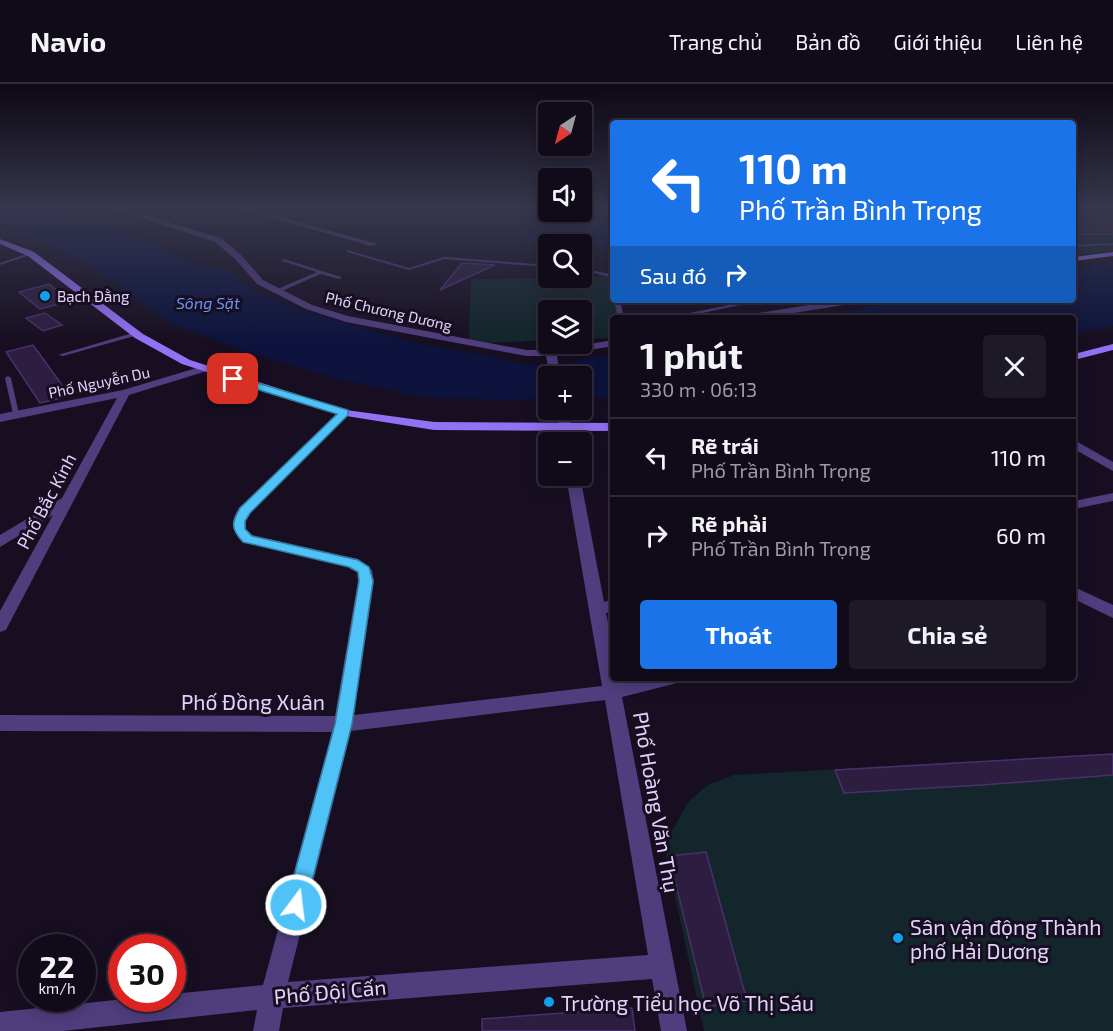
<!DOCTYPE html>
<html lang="vi">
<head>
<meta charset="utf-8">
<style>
	:root { --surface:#110b19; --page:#1e1926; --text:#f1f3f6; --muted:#9c9ba2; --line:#302b38; --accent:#1a73e8 }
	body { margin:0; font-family:"Exo 2",sans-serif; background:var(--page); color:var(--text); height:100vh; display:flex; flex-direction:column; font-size:22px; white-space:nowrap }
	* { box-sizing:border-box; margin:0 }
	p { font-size:20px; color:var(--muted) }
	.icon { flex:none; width:33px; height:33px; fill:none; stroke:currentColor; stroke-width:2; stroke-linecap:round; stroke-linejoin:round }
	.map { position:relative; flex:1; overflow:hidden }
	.side { position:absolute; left:610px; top:231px; width:466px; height:366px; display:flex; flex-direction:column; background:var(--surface); border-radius:6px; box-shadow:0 3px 15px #0003,0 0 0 2px var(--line) }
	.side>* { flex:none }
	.hud { position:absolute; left:610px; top:36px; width:466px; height:183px; border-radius:6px; box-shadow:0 3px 15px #0003,0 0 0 2px var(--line); background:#1a73e8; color:#fff; overflow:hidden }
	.needle { width:39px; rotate:216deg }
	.tools { position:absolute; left:538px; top:18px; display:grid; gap:12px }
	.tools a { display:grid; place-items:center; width:54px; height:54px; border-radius:6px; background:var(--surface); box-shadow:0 3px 15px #0003,0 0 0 2px var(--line); font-size:30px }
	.speed { position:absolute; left:18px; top:850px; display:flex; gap:12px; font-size:30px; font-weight:700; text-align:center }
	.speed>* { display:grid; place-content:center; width:78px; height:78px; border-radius:50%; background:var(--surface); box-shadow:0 3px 15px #0003,0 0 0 2px var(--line); line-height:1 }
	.speed small { font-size:15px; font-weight:400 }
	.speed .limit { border:9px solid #d22; background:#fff; color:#111 }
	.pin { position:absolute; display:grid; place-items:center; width:51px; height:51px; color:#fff; margin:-26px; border-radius:12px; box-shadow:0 3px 9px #0006 }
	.me { position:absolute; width:66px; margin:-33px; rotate:15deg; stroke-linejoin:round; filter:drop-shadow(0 0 4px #0008) }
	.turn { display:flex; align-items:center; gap:21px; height:126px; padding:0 30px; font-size:27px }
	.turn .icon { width:78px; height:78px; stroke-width:2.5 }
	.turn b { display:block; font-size:42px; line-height:51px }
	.then { display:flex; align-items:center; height:57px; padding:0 30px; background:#0003; gap:12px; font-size:22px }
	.round { display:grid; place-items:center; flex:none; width:63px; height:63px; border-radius:6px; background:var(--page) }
	.head { display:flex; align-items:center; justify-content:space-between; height:102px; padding:0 30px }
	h1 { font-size:36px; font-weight:700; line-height:45px }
	.cta { display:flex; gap:12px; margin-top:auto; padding:12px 30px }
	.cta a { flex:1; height:69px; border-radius:6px; background:var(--accent); color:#fff; font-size:24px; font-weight:700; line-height:69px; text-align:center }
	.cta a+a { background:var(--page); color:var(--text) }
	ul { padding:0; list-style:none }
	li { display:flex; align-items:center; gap:18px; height:78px; padding:0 30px; border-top:2px solid var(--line) }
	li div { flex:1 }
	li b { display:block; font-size:22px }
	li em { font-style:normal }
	header { display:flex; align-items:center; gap:36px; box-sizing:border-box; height:84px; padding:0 30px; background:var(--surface); border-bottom:2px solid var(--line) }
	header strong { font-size:28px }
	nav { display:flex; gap:33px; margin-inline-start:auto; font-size:21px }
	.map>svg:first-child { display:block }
	.green { fill:#13262b }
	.water { fill:#0d133c }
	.building { fill:#2c1d41; stroke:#4a306b; stroke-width:1.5 }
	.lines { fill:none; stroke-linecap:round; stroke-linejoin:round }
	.lane { fill:#4f3d7d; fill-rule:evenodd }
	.street { fill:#4f3d7d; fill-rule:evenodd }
	.secondary { fill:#9371f5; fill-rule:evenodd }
	.route { fill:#4fc3f7; stroke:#337fa1; stroke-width:1.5 }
	.poi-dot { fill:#11a1ea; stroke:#170f21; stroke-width:2 }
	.labels { text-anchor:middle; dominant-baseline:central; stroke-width:6; stroke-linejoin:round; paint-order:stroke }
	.far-poi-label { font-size:15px; fill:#e1d3fc; stroke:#170f21; text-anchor:start }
	.far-street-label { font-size:15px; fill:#e1d3fc; stroke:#170f21 }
	.far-water-label { font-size:16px; font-style:italic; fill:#6893f4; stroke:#170f21 }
	.street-label { font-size:18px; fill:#e1d3fc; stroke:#170f21 }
	.near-street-label { font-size:21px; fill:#e1d3fc; stroke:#170f21 }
	.near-poi-label { font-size:21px; fill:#e1d3fc; stroke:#170f21; text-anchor:start }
</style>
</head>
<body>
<header>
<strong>Navio</strong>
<nav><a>Trang chủ</a><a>Bản đồ</a><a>Giới thiệu</a><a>Liên hệ</a></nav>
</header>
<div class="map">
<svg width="1113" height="947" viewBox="0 0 1113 947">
	<rect width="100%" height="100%" fill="#170f21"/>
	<g class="green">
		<polygon points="1074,124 1113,124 1113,167 1074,171"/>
		<polygon points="607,191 621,234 614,234 613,254 582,255 582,226 549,226 549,256 488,259 469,255 471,195 582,194"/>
		<polygon points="1113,670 1113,947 704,947 664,761 689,717 708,701 734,691"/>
	</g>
	<g class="water">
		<polygon points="0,124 51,124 148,157 192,179 236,189 236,195 264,211 306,228 424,261 490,272 521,280 559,283 584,275 613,270 613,314 582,313 582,292 549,292 549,314 506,316 420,313 334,294 241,266 171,240 116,199 50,161 0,143"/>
		<polygon points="596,126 613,126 613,163 526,158 525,153 548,137"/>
		<polygon points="1113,178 1113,242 1074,250 1074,234 807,234 905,216 1074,216 1074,185"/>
	</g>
	<g class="building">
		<polygon points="1074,126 1098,127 1097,130 1113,132 1113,150 1074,150"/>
		<polygon points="462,179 495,181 440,206"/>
		<polygon points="49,200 71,217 40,225 19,208"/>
		<polygon points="45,229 62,241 43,247 26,234"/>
		<polygon points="33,261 70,312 40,319 6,268"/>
		<polygon points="1113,670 1113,691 982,701 844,709 835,686"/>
		<polygon points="706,768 747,917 706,923 669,772"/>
		<polygon points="632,924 635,947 482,947 482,935"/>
	</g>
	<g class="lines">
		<g class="lane">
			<polygon points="1113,159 1113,161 1074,163 1074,161"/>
			<polygon points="347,166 409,184 444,173 549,181 549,183 444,175 409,186 347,168"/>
			<polygon points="29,169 33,170 0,181 0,179"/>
			<polygon points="284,175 341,193 341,194 339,195 321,190 277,209 273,209 273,207 317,188 282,177 282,176"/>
			<polygon points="582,184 614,191 614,194 582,186"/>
			<polygon points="614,216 620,216 624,234 618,234"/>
			<polygon points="753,216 764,216 688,232 685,230"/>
			<polygon points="136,248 138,249 138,251 63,272 58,271"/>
			<polygon points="8,292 11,294 19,330 16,332 13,330 5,294"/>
		</g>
		<g class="street">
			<polygon points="111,124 122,124 221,154 240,170 263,196 312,221 348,232 526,266 551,266 614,256 614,262 557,271 560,292 550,292 546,272 526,272 346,238 306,225 257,200 234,174 215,158"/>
			<polygon points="237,124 248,124 378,160 371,162"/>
			<polygon points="839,216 861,216 856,219 763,234 741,234 746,231"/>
			<polygon points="203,282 207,283 207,287 129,311 8,542 6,546 0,548 0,527 53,431 0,463 0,451 62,414 117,314 0,338 0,330 123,306"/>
			<path d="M344 325 350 329 250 429 246 437V445L252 451 358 475 372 486 374 497 354 631 602 602 566 392H580L604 518 614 515V527L606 529 614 567V594H619L620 599 642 594H680L677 599 622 613 687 947H661L652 895 283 924 279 947H253L257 926 63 947H0V928L125 915H172V910L263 901 332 648 0 647V631L335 632 358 497 357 488 348 483 242 458C231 445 230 439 239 424L340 327ZM605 616 648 871 288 898 351 647Z"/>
			<polygon points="557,326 568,326 573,358 561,358"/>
			<polygon points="1074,356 1113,378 1113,387 1074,365"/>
			<polygon points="1113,409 1113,417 1074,425 1074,417"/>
			<polygon points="1074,503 1113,521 1113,534 1074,515"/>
		</g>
		<g class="secondary">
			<polygon points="0,155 34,168 143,250 190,276 346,326 434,338 614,339 614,347 434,346 340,331 182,280 135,254 28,172 0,160"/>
			<polygon points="1113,168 1113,172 1074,177 1074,173"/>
			<polygon points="1113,260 1113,266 1074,276 1074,270"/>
		</g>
	</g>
	<linearGradient id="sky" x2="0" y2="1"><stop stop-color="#0d0812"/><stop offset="0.48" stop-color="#36374e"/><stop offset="1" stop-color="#36374e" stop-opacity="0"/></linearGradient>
	<rect width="1113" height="257" fill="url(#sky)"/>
	<path class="route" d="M230 293H237L348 326V331L250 429 245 437V445L252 452 358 476 369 483 373 497 352 640 306 821 303 829 296 832 289 829 286 821 335 640 359 497 358 488 349 483 243 458C231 445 231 439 240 424L337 330 230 297Z"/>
	<g class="poi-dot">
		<circle cx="45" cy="212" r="6"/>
		<circle cx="898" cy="854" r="6"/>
		<circle cx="549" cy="918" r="6"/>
	</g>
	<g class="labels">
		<g class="far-poi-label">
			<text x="57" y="212">Bạch Đằng</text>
		</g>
		<g class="far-street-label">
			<text transform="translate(389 227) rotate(13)">Phố Chương Dương</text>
			<text transform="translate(99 298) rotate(-12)">Phố Nguyễn Du</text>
		</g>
		<g class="far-water-label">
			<text x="208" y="218">Sông Sặt</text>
		</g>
		<g class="street-label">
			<text transform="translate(46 417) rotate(-62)">Phố Bắc Kinh</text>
		</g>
		<g class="near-street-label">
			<text x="253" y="617">Phố Đồng Xuân</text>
			<text transform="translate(657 718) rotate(80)">Phố Hoàng Văn Thụ</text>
			<text transform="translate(330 907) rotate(-5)">Phố Đội Cấn</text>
		</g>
		<g class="near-poi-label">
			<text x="910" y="842">Sân vận động Thành<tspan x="910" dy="24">phố Hải Dương</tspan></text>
			<text x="561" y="918">Trường Tiểu học Võ Thị Sáu</text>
		</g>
	</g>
</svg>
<div class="tools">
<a><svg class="needle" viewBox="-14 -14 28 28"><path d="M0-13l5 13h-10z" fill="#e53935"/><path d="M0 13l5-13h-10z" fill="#9c9ba2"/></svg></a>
<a><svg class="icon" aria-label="sound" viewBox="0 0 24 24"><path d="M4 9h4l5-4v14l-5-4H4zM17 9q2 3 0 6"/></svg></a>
<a><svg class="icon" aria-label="search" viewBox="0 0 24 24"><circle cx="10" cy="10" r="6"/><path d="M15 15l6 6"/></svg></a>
<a><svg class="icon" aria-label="layers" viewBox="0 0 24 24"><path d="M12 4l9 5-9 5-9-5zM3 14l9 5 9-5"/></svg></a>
<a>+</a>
<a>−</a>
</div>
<div class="speed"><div>22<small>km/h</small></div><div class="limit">30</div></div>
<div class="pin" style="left:233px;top:295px;background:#d93025"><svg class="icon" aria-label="arrive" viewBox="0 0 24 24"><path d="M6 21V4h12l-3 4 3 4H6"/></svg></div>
<svg class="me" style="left:296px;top:821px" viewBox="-20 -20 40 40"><circle r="17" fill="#4fc3f7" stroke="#fff" stroke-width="3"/><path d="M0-11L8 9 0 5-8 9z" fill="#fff"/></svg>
<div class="hud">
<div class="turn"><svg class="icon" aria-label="left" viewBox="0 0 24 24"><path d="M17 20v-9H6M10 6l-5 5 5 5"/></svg><div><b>110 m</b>Phố Trần Bình Trọng</div></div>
<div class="then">Sau đó<svg class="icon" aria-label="right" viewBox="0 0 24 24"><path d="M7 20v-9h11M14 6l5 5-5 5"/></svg></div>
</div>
<section class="side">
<div class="head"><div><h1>1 phút</h1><p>330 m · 06:13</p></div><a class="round"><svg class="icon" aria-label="close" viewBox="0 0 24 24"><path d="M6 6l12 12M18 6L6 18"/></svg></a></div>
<ul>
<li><svg class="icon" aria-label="left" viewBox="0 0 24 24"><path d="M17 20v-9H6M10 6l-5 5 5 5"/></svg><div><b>Rẽ trái</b><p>Phố Trần Bình Trọng</p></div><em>110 m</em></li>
<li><svg class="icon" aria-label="right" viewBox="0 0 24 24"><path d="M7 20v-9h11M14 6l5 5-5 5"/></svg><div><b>Rẽ phải</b><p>Phố Trần Bình Trọng</p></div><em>60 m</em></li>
</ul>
<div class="cta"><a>Thoát</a><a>Chia sẻ</a></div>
</section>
</div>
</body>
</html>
